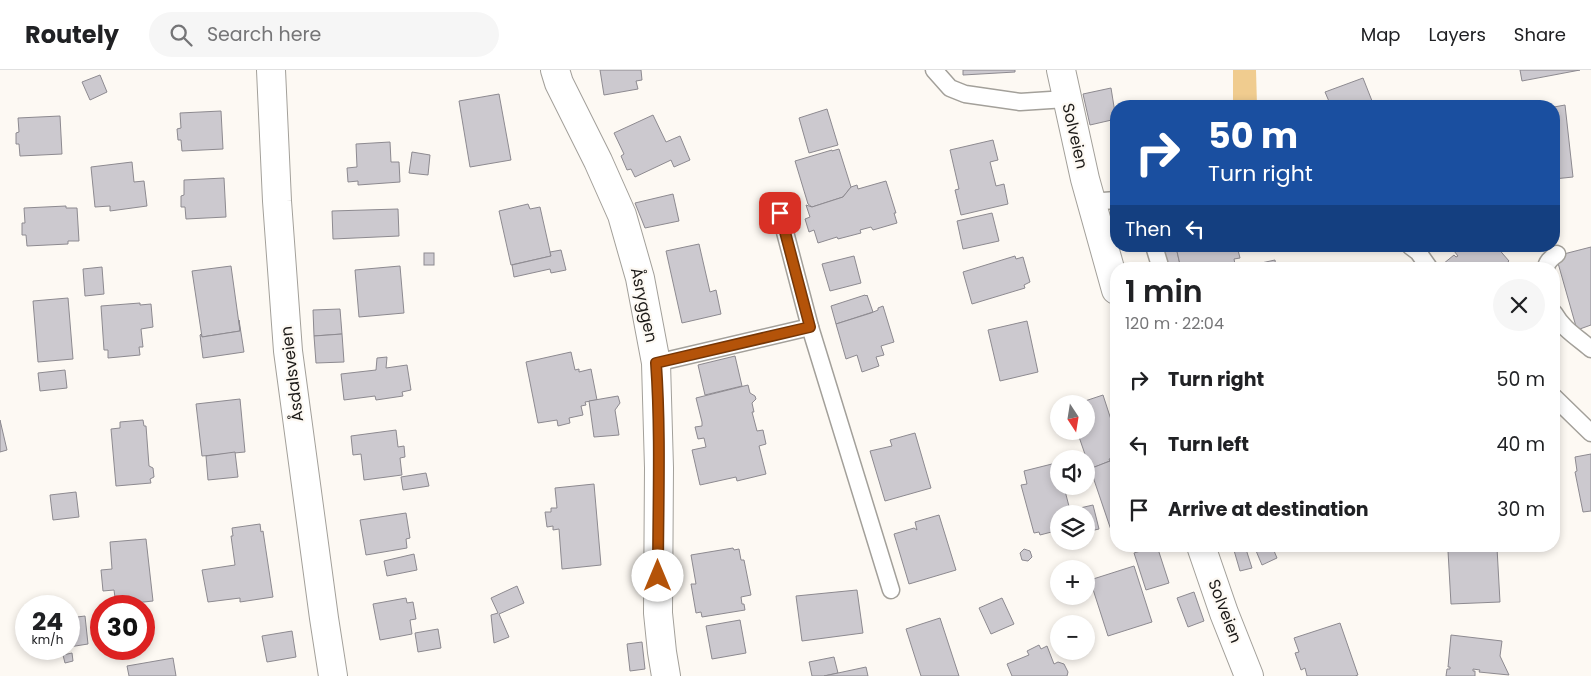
<!DOCTYPE html>
<html lang="en">
<head>
<meta charset="utf-8">
<style>
	:root { --surface:#fff; --page:#f6f6f6; --text:#202124; --muted:#757577; --line:#e0e0e0 }
	body { margin:0; font-family:Poppins,sans-serif; background:var(--page); color:var(--text); height:100vh; display:flex; flex-direction:column; font-size:19px; white-space:nowrap }
	* { box-sizing:border-box; margin:0 }
	p { font-size:16px; color:var(--muted) }
	.icon { flex:none; width:28px; height:28px; fill:none; stroke:currentColor; stroke-width:2; stroke-linecap:round; stroke-linejoin:round }
	.map { position:relative; flex:1; overflow:hidden }
	.side { position:absolute; left:1110px; top:192px; width:450px; height:290px; display:flex; flex-direction:column; background:var(--surface); border-radius:20px; box-shadow:0 2px 8px #0003 }
	.side>* { flex:none }
	.top-card { position:absolute; left:1110px; top:30px; width:450px; height:152px; border-radius:20px; box-shadow:0 2px 8px #0003; background:#1a4fa0; color:#fff; overflow:hidden }
	.needle { width:32px; rotate:168deg }
	.fabs { position:absolute; left:1050px; top:325px; display:grid; gap:10px }
	.fabs a { display:grid; place-items:center; width:45px; height:45px; border-radius:50%; background:var(--surface); box-shadow:0 2px 8px #0003; font-size:25px }
	.speed { position:absolute; left:15px; top:525px; display:flex; gap:10px; font-size:25px; font-weight:700; text-align:center }
	.speed>* { display:grid; place-content:center; width:65px; height:65px; border-radius:50%; background:var(--surface); box-shadow:0 2px 8px #0003; line-height:1 }
	.speed small { font-size:12px; font-weight:400 }
	.speed .limit { border:8px solid #d22; background:#fff; color:#111 }
	.pin { position:absolute; display:grid; place-items:center; width:42px; height:42px; color:#fff; margin:-21px; border-radius:10px; box-shadow:0 2px 8px #0006 }
	.me { position:absolute; width:55px; margin:-28px; rotate:0deg; stroke-linejoin:round; filter:drop-shadow(0 0 4px #0008) }
	.turn { display:flex; align-items:center; gap:18px; height:105px; padding:0 15px; font-size:22px }
	.turn .icon { width:65px; height:65px; stroke-width:2.5 }
	.turn b { display:block; font-size:35px; line-height:42px }
	.then { display:flex; align-items:center; height:48px; padding:0 15px; background:#0003; gap:10px; font-size:19px }
	.round { display:grid; place-items:center; flex:none; width:52px; height:52px; border-radius:26px; background:var(--page) }
	.headline { display:flex; align-items:center; justify-content:space-between; height:85px; padding:0 15px }
	h1 { font-size:30px; font-weight:600; line-height:38px }
	ul { padding:0; list-style:none }
	li { display:flex; align-items:center; gap:15px; height:65px; padding:0 15px }
	li div { flex:1 }
	li b { display:block; font-size:19px }
	li em { font-style:normal }
	header { display:flex; align-items:center; gap:30px; box-sizing:border-box; height:70px; padding:0 25px; background:var(--surface); border-bottom:1px solid var(--line) }
	header strong { font-size:24px }
	nav { display:flex; gap:28px; margin-inline-start:auto; font-size:18px }
	.search { width:350px; height:45px; background:var(--page); display:flex; align-items:center; gap:12px; box-sizing:border-box; padding:0 18px; border-radius:28px; color:var(--muted); font-size:19px }
	.map>svg:first-child { display:block }
	.garden { fill:#f0cc8f }
	.building { fill:#ccc9cf; stroke:#8d8a90 }
	.lines { fill:none; stroke-linecap:round; stroke-linejoin:round }
	.lane-casing { stroke:#a3a09a; stroke-width:19 }
	.street-casing { stroke:#a3a09a; stroke-width:30 }
	.lane { stroke:#fff; stroke-width:16 }
	.street { stroke:#fff; stroke-width:28 }
	.route-casing { stroke:#753606; stroke-width:12 }
	.route { stroke:#b45309; stroke-width:9 }
	.labels { text-anchor:middle; dominant-baseline:central; stroke-width:4.5; stroke-linejoin:round; paint-order:stroke }
	.street-label { font-size:16px; fill:#1c1a18; stroke:#fdf9f3 }
</style>
</head>
<body>
<header>
<strong>Routely</strong>
<div class="search"><svg class="icon" aria-label="search" viewBox="0 0 24 24"><circle cx="10" cy="10" r="6"/><path d="M15 15l6 6"/></svg>Search here</div>
<nav><a>Map</a><a>Layers</a><a>Share</a></nav>
</header>
<div class="map">
<svg width="1591" height="606" viewBox="0 0 1591 606">
	<rect width="100%" height="100%" fill="#fdf9f3"/>
	<polygon class="garden" points="1233,0 1256,0 1257,36 1233,36"/>
	<g class="building">
		<polygon points="600,0 641,0 642,10 636,11 638,19 604,25"/>
		<polygon points="963,0 1015,0 1015,2 963,5"/>
		<polygon points="1520,0 1580,0 1522,11"/>
		<polygon points="100,5 107,22 90,30 82,12"/>
		<polygon points="1363,8 1374,36 1331,36 1325,22"/>
		<polygon points="1111,18 1116,49 1090,55 1083,24"/>
		<polygon points="499,24 511,90 470,97 459,31"/>
		<polygon points="1565,35 1573,107 1554,109 1554,37"/>
		<polygon points="827,39 838,75 809,83 799,48"/>
		<polygon points="221,41 223,79 182,81 181,70 178,70 177,59 181,58 180,43"/>
		<polygon points="653,45 666,72 680,66 690,90 674,97 671,90 635,107 631,99 627,100 621,86 624,84 614,63"/>
		<polygon points="60,46 62,84 20,86 19,74 16,74 16,63 19,62 18,48"/>
		<polygon points="993,70 998,90 990,92 996,116 1004,114 1008,134 961,145 955,120 959,119 950,80"/>
		<polygon points="390,72 391,92 399,92 400,112 358,115 358,111 348,112 347,98 357,97 356,74"/>
		<polygon points="839,79 851,117 843,127 812,137 808,134 795,91 832,80 832,81"/>
		<polygon points="412,82 430,85 428,105 409,103"/>
		<polygon points="132,92 134,112 144,111 147,136 110,141 110,136 95,137 91,97"/>
		<polygon points="224,108 226,147 186,149 185,137 181,137 181,126 184,125 184,110"/>
		<polygon points="886,111 896,143 894,143 897,153 873,160 871,157 860,160 861,163 838,169 837,167 818,173 814,160 809,162 805,149 810,147 806,135 812,137 843,127 851,117 857,115 858,119"/>
		<polygon points="673,124 679,151 645,158 635,133"/>
		<polygon points="528,134 530,139 540,137 551,186 511,195 499,141"/>
		<polygon points="66,136 66,138 77,138 79,171 68,171 68,174 27,176 26,165 22,165 22,153 25,153 24,138"/>
		<polygon points="398,139 399,166 333,169 332,141"/>
		<polygon points="992,143 999,171 963,179 957,151"/>
		<polygon points="699,174 710,222 716,220 721,244 682,253 666,181"/>
		<polygon points="1161,176 1178,176 1176,177 1181,199 1168,199"/>
		<polygon points="1237,176 1240,188 1234,189 1236,199 1181,199 1176,177"/>
		<polygon points="1450,176 1486,176 1488,179 1491,176 1496,176 1509,191 1500,199 1488,199 1486,197 1484,199 1447,199 1443,194 1454,185 1456,187 1458,186"/>
		<polygon points="1591,177 1591,255 1577,260 1556,186"/>
		<polygon points="561,180 566,200 551,203 550,199 514,207 512,195 551,186 550,182"/>
		<rect x="424" y="183" width="10" height="12"/>
		<polygon points="854,186 861,213 830,221 822,194"/>
		<polygon points="1015,186 1016,189 1023,187 1030,212 1024,215 1025,218 972,234 963,202"/>
		<polygon points="1275,190 1276,199 1253,199 1252,195"/>
		<polygon points="231,196 240,261 202,267 192,201"/>
		<polygon points="400,196 404,243 359,247 355,200"/>
		<polygon points="102,197 104,224 85,226 83,199"/>
		<polygon points="865,225 866,226 867,225 873,242 836,254 831,236"/>
		<polygon points="68,228 73,289 38,292 33,231"/>
		<polygon points="140,233 140,235 151,234 153,257 141,259 143,277 139,277 140,285 108,288 108,280 104,280 101,236"/>
		<polygon points="883,236 894,272 881,276 884,285 876,287 879,296 862,302 857,285 846,289 836,254 871,243 878,240 878,238"/>
		<polygon points="340,239 342,264 314,266 313,240"/>
		<polygon points="239,250 244,282 203,288 200,265 201,264 202,267 240,261"/>
		<polygon points="1027,251 1038,302 1000,311 988,260"/>
		<polygon points="342,264 344,292 316,293 314,266"/>
		<polygon points="571,282 575,300 579,299 579,302 591,299 597,330 585,332 586,335 581,336 583,345 569,348 570,353 558,356 557,350 538,353 526,292"/>
		<polygon points="735,286 742,316 705,325 698,295"/>
		<polygon points="387,287 386,298 407,295 411,320 402,322 403,326 376,330 375,326 344,330 341,304 376,300 377,288"/>
		<polygon points="65,300 67,318 40,321 38,303"/>
		<polygon points="748,315 750,323 755,326 756,329 752,333 754,342 752,342 757,361 763,360 766,374 759,376 766,404 737,411 736,407 700,415 692,380 706,377 704,368 698,369 695,357 702,356 702,352 696,328"/>
		<polygon points="1103,325 1116,365 1116,387 1109,389 1110,391 1092,398 1091,395 1089,396 1077,361 1086,361 1086,334 1076,334"/>
		<polygon points="618,326 620,333 615,340 619,365 594,367 589,331"/>
		<polygon points="240,329 245,382 202,386 196,334"/>
		<polygon points="0,350 7,380 0,382"/>
		<polygon points="143,350 144,356 146,356 149,396 153,398 154,407 150,409 151,413 116,416 111,359 120,358 120,352"/>
		<polygon points="396,360 398,377 404,376 405,387 400,388 402,405 364,410 361,384 353,385 351,366"/>
		<polygon points="915,363 931,418 885,431 870,381 892,376 890,370"/>
		<polygon points="235,382 238,407 208,410 206,386"/>
		<polygon points="1591,384 1591,441 1583,442 1575,402 1577,401 1575,387"/>
		<polygon points="1110,391 1111,394 1116,392 1116,459 1111,460 1091,401 1093,400 1092,398"/>
		<polygon points="1056,393 1059,403 1059,416 1064,417 1071,444 1059,444 1059,460 1040,465 1039,462 1034,463 1021,415 1027,414 1024,401"/>
		<polygon points="426,403 429,416 403,420 401,407"/>
		<polygon points="594,414 601,495 562,499 559,459 553,460 553,456 547,457 545,442 551,442 551,438 557,438 555,418"/>
		<polygon points="76,422 79,447 53,450 50,425"/>
		<polygon points="1093,435 1099,459 1086,462 1086,444 1079,443 1080,438"/>
		<polygon points="406,443 410,468 406,469 407,478 366,485 360,450"/>
		<polygon points="939,445 956,500 909,514 894,464 914,458 917,460 915,452"/>
		<polygon points="260,454 261,462 263,461 273,527 240,532 240,528 208,532 202,500 235,495 231,466 233,466 232,458"/>
		<polygon points="146,469 153,531 116,535 114,520 103,521 101,500 112,499 110,472"/>
		<polygon points="1157,476 1169,513 1146,520 1134,483"/>
		<polygon points="1237,476 1245,476 1252,498 1240,501 1233,477"/>
		<polygon points="1254,476 1272,476 1277,488 1262,495"/>
		<polygon points="733,478 734,480 739,479 741,490 744,490 751,525 741,527 742,534 744,534 745,540 702,547 701,542 696,543 691,514 696,514 691,485"/>
		<polygon points="1497,478 1500,532 1451,534 1448,481"/>
		<polygon points="1024,479 1030,481 1032,487 1028,491 1022,490 1020,483"/>
		<polygon points="414,484 417,500 387,506 384,491"/>
		<polygon points="1134,496 1152,552 1108,566 1090,510"/>
		<polygon points="517,516 524,533 499,544 509,567 494,573 491,545 498,543 491,528"/>
		<polygon points="857,520 863,563 802,571 796,526"/>
		<polygon points="1194,522 1204,551 1188,557 1177,528"/>
		<polygon points="406,528 407,533 413,532 416,549 410,550 412,564 380,570 373,534"/>
		<polygon points="1002,528 1014,554 991,564 979,538"/>
		<polygon points="85,546 88,574 69,577 69,548"/>
		<polygon points="940,548 959,606 921,606 906,559"/>
		<polygon points="740,550 746,583 712,589 706,556"/>
		<polygon points="1340,553 1358,605 1355,606 1307,606 1305,598 1301,600 1295,583 1299,582 1294,568"/>
		<polygon points="438,559 441,578 418,582 415,563"/>
		<polygon points="292,561 296,587 267,592 262,566"/>
		<polygon points="1451,565 1502,571 1500,586 1509,605 1479,602 1480,600 1473,599 1473,601 1475,601 1475,606 1446,606 1447,599 1450,599 1450,597 1448,597"/>
		<polygon points="642,572 645,599 630,601 627,574"/>
		<polygon points="1039,575 1041,579 1047,576 1054,594 1058,592 1064,594 1068,602 1067,606 1012,606 1007,594 1029,585 1027,581"/>
		<polygon points="72,583 73,591 65,593 63,585"/>
		<polygon points="834,587 838,603 824,606 812,606 809,592"/>
		<polygon points="173,588 176,606 129,606 127,596"/>
		<polygon points="866,597 868,606 824,606"/>
	</g>
	<g class="lines">
		<defs>
			<g id="lane">
				<polyline points="934,0 950,18 965,24 1020,32 1066,29"/>
				<polyline points="1090,132 1116,130"/>
				<polyline points="1154,176 1161,199"/>
				<polyline points="1410,176 1418,182 1430,199"/>
				<path d="M1546 199C1546 192 1551 188 1557 184"/>
				<path d="M1554 243C1563 259 1577 267 1591 279"/>
				<polyline points="810,257 891,520"/>
				<polyline points="656,293 810,257 780,143"/>
				<polyline points="1554,327 1591,363"/>
			</g>
			<g id="street">
				<polyline points="271,0 277,131 288,281 324,548 333,606"/>
				<polyline points="555,0 559,13 598,91 622,145 640,208 656,293 659,398 658,543 662,582 666,606"/>
				<polyline points="1061,0 1085,109 1116,220"/>
				<polyline points="1201,476 1224,543 1249,606"/>
			</g>
		</defs>
		<use href="#lane" class="lane-casing"/>
		<use href="#street" class="street-casing"/>
		<use href="#lane" class="lane"/>
		<use href="#street" class="street"/>
	</g>
	<g class="lines">
		<defs>
			<path id="route" d="M658 506C658 435 661 364 656 293L810 257 780 143"/>
		</defs>
		<use href="#route" class="route-casing"/>
		<use href="#route" class="route"/>
	</g>
	<g class="labels">
		<g class="street-label">
			<text transform="translate(1075 66) rotate(77)">Solveien</text>
			<text transform="translate(644 235) rotate(78)">Åsryggen</text>
			<text transform="translate(292 304) rotate(-97)">Åsdalsveien</text>
			<text transform="translate(1225 541) rotate(69)">Solveien</text>
		</g>
	</g>
</svg>
<div class="fabs">
<a><svg class="needle" viewBox="-14 -14 28 28"><path d="M0-13l5 13h-10z" fill="#e53935"/><path d="M0 13l5-13h-10z" fill="#757577"/></svg></a>
<a><svg class="icon" aria-label="sound" viewBox="0 0 24 24"><path d="M4 9h4l5-4v14l-5-4H4zM17 9q2 3 0 6"/></svg></a>
<a><svg class="icon" aria-label="layers" viewBox="0 0 24 24"><path d="M12 4l9 5-9 5-9-5zM3 14l9 5 9-5"/></svg></a>
<a>+</a>
<a>−</a>
</div>
<div class="speed"><div>24<small>km/h</small></div><div class="limit">30</div></div>
<div class="pin" style="left:780px;top:143px;background:#d93025"><svg class="icon" aria-label="arrive" viewBox="0 0 24 24"><path d="M6 21V4h12l-3 4 3 4H6"/></svg></div>
<svg class="me" style="left:658px;top:506px" viewBox="-20 -20 40 40"><circle r="19" fill="#fff"/><path d="M0-13L10 11 0 6-10 11z" fill="#b45309"/></svg>
<div class="top-card">
<div class="turn"><svg class="icon" aria-label="right" viewBox="0 0 24 24"><path d="M7 20v-9h11M14 6l5 5-5 5"/></svg><div><b>50 m</b>Turn right</div></div>
<div class="then">Then<svg class="icon" aria-label="left" viewBox="0 0 24 24"><path d="M17 20v-9H6M10 6l-5 5 5 5"/></svg></div>
</div>
<section class="side">
<div class="headline"><div><h1>1 min</h1><p>120 m · 22:04</p></div><a class="round"><svg class="icon" aria-label="close" viewBox="0 0 24 24"><path d="M6 6l12 12M18 6L6 18"/></svg></a></div>
<ul>
<li><svg class="icon" aria-label="right" viewBox="0 0 24 24"><path d="M7 20v-9h11M14 6l5 5-5 5"/></svg><div><b>Turn right</b></div><em>50 m</em></li>
<li><svg class="icon" aria-label="left" viewBox="0 0 24 24"><path d="M17 20v-9H6M10 6l-5 5 5 5"/></svg><div><b>Turn left</b></div><em>40 m</em></li>
<li><svg class="icon" aria-label="arrive" viewBox="0 0 24 24"><path d="M6 21V4h12l-3 4 3 4H6"/></svg><div><b>Arrive at destination</b></div><em>30 m</em></li>
</ul>
</section>
</div>
</body>
</html>
